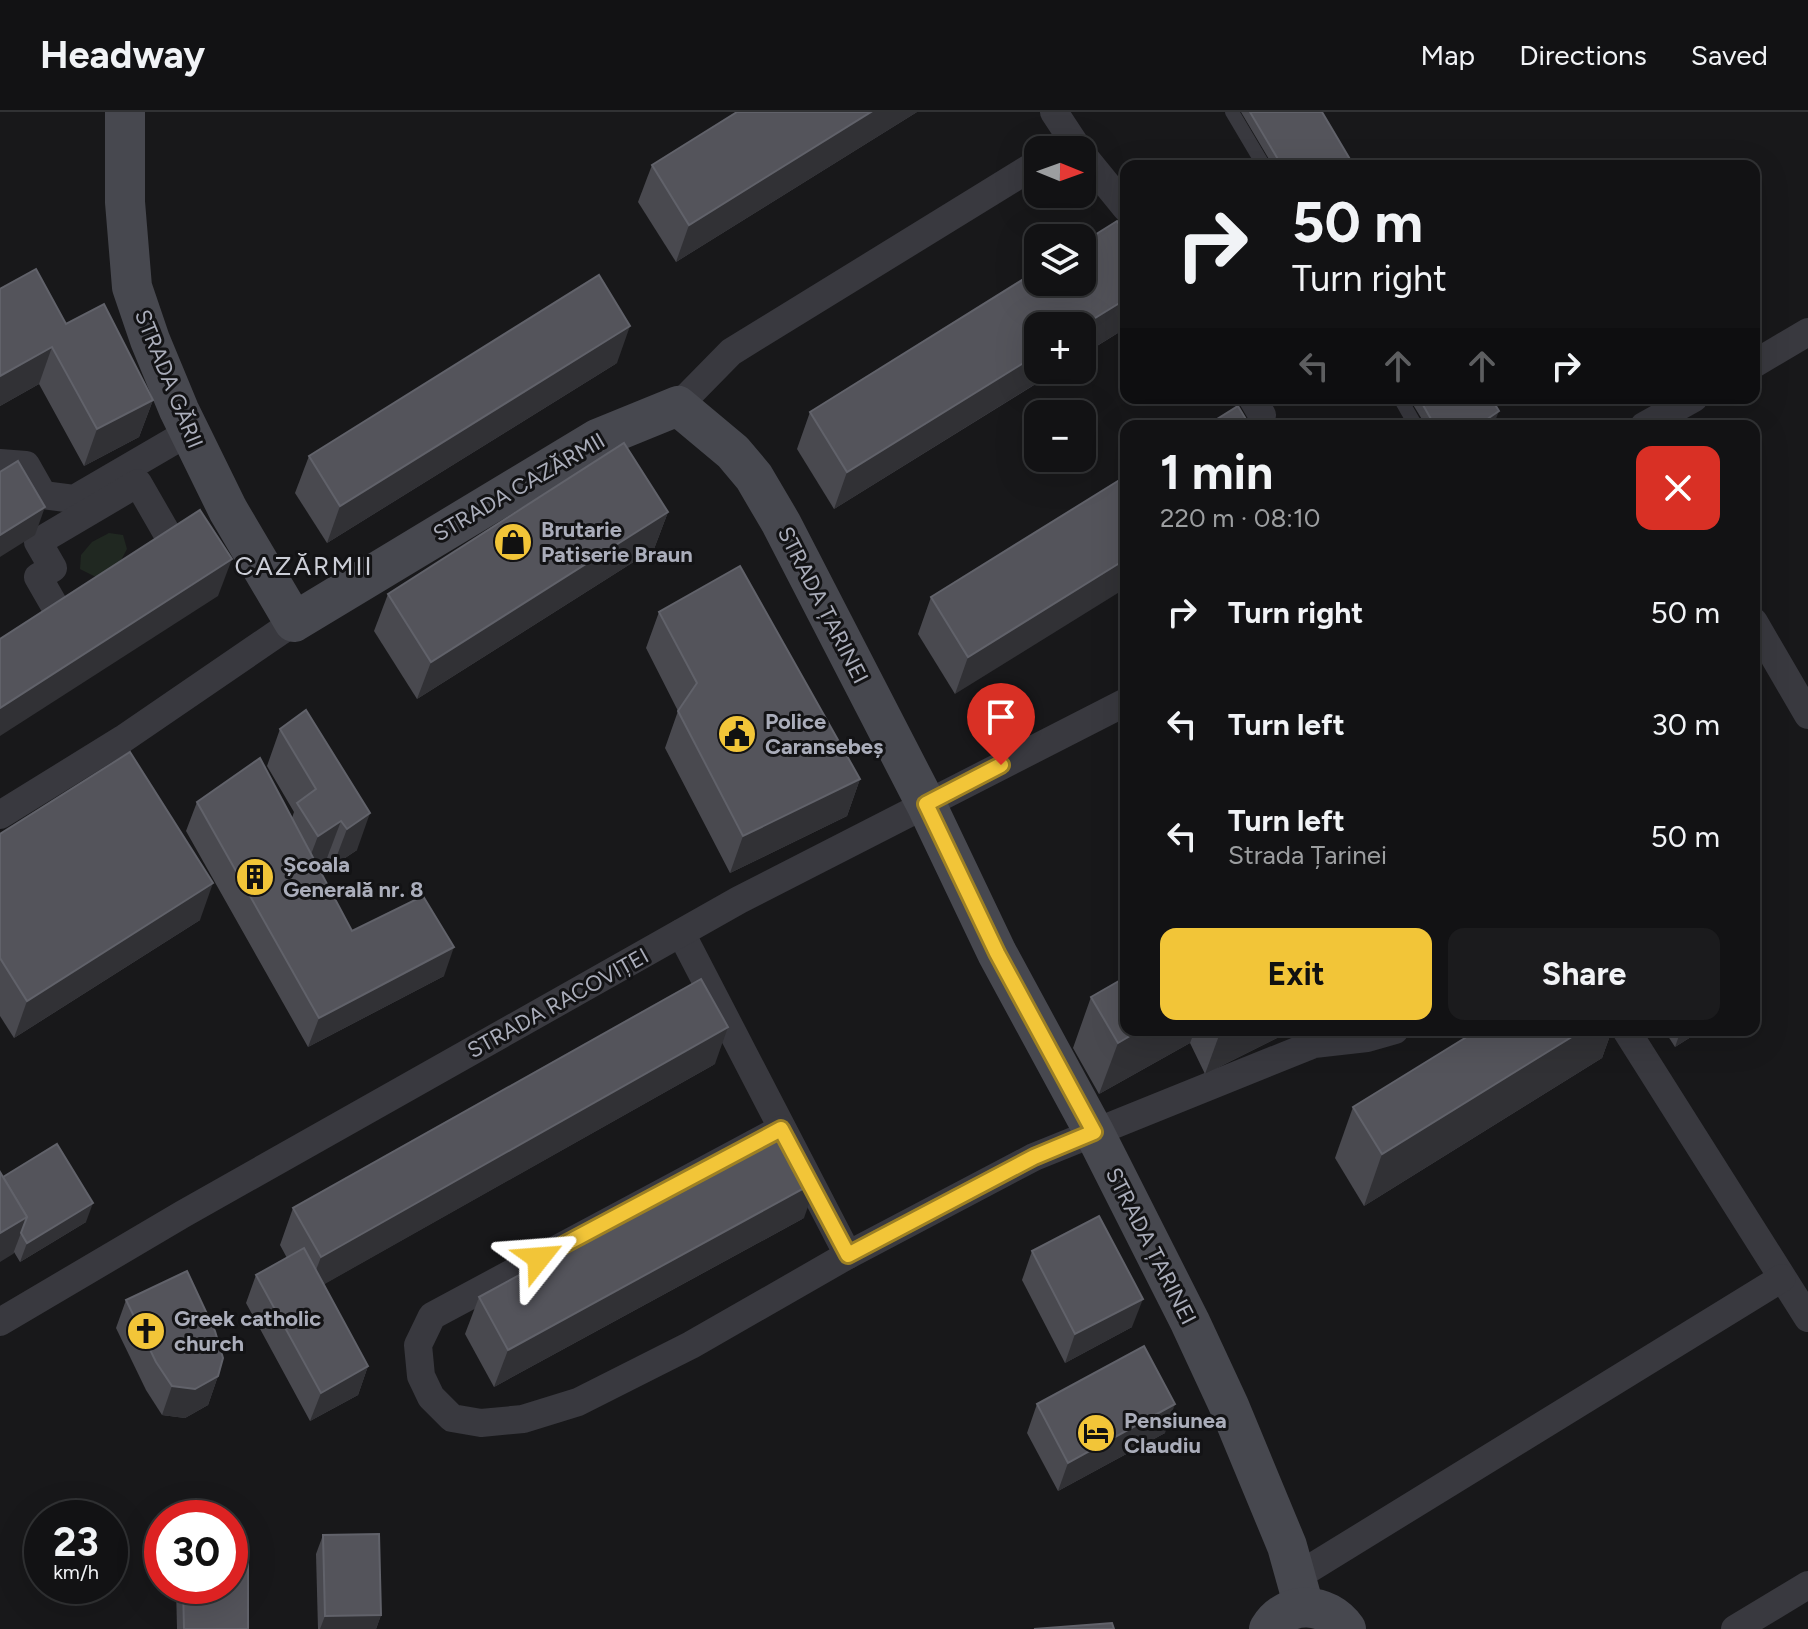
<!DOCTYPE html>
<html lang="en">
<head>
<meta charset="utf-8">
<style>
	:root { --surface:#121214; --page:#1b1b1d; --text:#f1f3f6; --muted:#9c9ea0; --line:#313234; --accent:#f2c538 }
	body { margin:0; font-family:Figtree,sans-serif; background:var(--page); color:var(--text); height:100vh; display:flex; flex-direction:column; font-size:30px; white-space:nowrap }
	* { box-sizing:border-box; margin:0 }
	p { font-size:26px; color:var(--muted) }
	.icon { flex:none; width:44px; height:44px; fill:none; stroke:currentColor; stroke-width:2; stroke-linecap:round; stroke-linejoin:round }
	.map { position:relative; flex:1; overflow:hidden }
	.details { position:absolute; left:1120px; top:308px; width:640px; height:616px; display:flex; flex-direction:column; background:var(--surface); border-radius:16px; box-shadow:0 8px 32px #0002,0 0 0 2px var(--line) }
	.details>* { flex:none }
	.guide { position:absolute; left:1120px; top:48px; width:640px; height:244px; border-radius:16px; box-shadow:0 8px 32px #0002,0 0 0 2px var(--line); background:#121214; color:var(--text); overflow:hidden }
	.needle { width:52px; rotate:91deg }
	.tools { position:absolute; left:1024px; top:24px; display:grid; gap:16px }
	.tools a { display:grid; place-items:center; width:72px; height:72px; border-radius:16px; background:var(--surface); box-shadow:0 8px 32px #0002,0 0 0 2px var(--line); font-size:40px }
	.speed { position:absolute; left:24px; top:1388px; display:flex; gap:16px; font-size:40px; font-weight:700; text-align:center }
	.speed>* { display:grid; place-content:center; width:104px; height:104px; border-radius:50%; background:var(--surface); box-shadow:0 8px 32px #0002,0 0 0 2px var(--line); line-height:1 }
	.speed small { font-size:20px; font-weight:400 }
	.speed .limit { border:12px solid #d22; background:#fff; color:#111 }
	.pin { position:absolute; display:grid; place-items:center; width:68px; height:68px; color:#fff; margin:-82px -34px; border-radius:50% 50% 50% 0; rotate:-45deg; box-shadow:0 0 8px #0007 }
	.pin .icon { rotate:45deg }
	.me { position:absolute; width:88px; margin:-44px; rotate:62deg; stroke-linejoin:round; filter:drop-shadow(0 0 6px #0008) }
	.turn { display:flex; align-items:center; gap:28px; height:168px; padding:0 40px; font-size:36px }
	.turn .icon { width:104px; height:104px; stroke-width:2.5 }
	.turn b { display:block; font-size:56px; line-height:68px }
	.lanes { display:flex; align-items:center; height:76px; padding:0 40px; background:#0003; justify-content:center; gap:40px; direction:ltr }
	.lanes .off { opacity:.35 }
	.round { display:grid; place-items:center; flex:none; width:84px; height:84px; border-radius:16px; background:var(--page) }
	.head { display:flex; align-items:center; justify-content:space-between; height:136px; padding:0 40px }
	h1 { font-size:48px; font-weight:700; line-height:60px }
	.button { display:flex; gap:16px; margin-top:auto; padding:16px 40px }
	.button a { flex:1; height:92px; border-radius:16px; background:var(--accent); color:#111; font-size:32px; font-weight:700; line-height:92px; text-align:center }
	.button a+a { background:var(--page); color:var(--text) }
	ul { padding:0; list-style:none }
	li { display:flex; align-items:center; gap:24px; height:112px; padding:0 40px }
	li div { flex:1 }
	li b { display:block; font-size:30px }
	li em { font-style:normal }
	header { display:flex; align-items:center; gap:48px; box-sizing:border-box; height:112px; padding:0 40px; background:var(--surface); border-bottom:2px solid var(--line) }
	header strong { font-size:38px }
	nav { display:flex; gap:44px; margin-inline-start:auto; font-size:28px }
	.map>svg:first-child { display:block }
	.green { fill:#202821 }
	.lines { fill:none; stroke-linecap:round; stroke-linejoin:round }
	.lane { stroke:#39393f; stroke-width:14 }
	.street { stroke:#39393f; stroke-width:28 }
	.secondary { stroke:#47484f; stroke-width:40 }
	.wall { fill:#49494f }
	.shaded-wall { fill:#313135 }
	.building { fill:#54545b; stroke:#61626a; stroke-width:2 }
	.route-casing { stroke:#9d8024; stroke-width:20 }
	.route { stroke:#f2c538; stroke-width:14 }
	.labels { text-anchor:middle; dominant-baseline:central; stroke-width:6; stroke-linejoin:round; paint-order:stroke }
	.street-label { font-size:22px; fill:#aaadba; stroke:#131315 }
	.poi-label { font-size:22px; font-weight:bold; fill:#aaadba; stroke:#131315; text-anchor:start }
	.quarter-label { font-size:26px; letter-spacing:2px; fill:#cbcdd6; stroke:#131315 }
</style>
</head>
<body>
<header>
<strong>Headway</strong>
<nav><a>Map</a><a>Directions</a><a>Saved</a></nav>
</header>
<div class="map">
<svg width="1808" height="1517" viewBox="0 0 1808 1517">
	<rect width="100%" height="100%" fill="#18181a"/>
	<polygon class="green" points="109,421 123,423 127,437 119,452 96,465 80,457 81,443 92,430"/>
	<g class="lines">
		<g class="lane">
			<polyline points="1232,0 1264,54"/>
			<polyline points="1400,286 1416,314"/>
		</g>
		<g class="street">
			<polyline points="1054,0 1079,38"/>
			<polyline points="1082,42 1126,96"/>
			<polyline points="1754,252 1808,220"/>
			<polyline points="1252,286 1262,303"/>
			<polyline points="678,294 731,240 1038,51"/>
			<polyline points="1644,314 1694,286"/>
			<polyline points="0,351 26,353 43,383 74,387 189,320"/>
			<polygon points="138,371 176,437 61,505 38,465 53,456 38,430"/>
			<polyline points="1754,510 1808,603"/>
			<polyline points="0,703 123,627 294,510"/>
			<polyline points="681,821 848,1143"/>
			<polyline points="1626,918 1808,1206"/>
			<polyline points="781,1017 432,1204 418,1233 421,1264 431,1285 452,1306 481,1311 523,1307 578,1290 691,1233 848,1143 1034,1045 1314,932 1367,926 1395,918"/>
			<polyline points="0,1210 183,1102 739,788 1126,590"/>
			<polyline points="1296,1465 1782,1166"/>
			<polyline points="1735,1517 1808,1473"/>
		</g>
		<g class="secondary">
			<polyline points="125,0 125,90 132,175 150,228 179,298 228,398 294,510 597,327 678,294 733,340 754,365 781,411 926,692 997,841 1094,1020 1190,1210 1229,1294 1287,1434 1304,1495"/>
			<path d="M1269 1517C1287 1487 1327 1490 1346 1517"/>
		</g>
	</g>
	<g class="wall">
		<polygon points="737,0 917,0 676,150 638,90 652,53"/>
		<polygon points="1241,0 1322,0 1354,54 1273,54"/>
		<polygon points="1126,123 1126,216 834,397 797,337 810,300"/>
		<polygon points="0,177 66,212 153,288 139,325 84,354 39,272 0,294"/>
		<polygon points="617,251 327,431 295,381 309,344"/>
		<polygon points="1409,286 1491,286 1495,309 1488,314 1426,314"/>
		<polygon points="1126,364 955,582 918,522 931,485"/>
		<polygon points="668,400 654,437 417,587 374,519 388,482"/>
		<polygon points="659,500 860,667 847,704 730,761 665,636 678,599 646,536"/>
		<polygon points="306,598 357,738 333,754 327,746 317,753 352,819 444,864 308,935 186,719 197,690 292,706 294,700 267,654 280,617"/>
		<polygon points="0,722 200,808 14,926 0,904"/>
		<polygon points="1091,885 1126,918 1293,918 1205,962 1190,931 1099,982 1073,936"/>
		<polygon points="1478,918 1612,918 1602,946 1364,1094 1335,1046 1353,995"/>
		<polygon points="1664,918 1702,918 1675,935"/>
		<polygon points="715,952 324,1172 368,1254 358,1283 310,1309 246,1191 256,1163 287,1146 280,1133 293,1096"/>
		<polygon points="3,1065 86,1110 20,1150 14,1140 13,1142"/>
		<polygon points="804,1106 494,1275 465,1222 479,1185"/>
		<polygon points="1032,1139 1132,1215 1065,1251 1022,1168"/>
		<polygon points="126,1188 218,1264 208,1293 185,1306 162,1303 146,1278 116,1216"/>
		<polygon points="1037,1292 1165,1321 1058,1379 1027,1321"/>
		<polygon points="323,1423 381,1503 376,1517 318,1517 316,1442"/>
		<polygon points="176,1474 230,1474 248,1517 177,1517"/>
	</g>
	<g class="shaded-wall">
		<polygon points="871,0 917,0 676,150 689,113"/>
		<polygon points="1126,187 1126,216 1082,243 1082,214"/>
		<polygon points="630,214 617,251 327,431 340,394"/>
		<polygon points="52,235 39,272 0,294 0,264"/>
		<polygon points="1038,242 1038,258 1058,258 834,397 847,360"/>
		<polygon points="153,288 139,325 84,354 97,317"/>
		<polygon points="1499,299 1495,309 1488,314 1477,314"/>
		<polygon points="45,395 35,423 0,445 0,423"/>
		<polygon points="668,400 654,437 417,587 431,550"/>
		<polygon points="232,447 218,484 0,624 0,596"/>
		<polygon points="1126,447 1126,476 955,582 968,545"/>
		<polygon points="860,667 847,704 730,761 743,724"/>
		<polygon points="370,701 357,738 333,754 347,717"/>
		<polygon points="341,709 327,746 304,761 318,724"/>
		<polygon points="213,771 200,808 14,926 27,889"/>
		<polygon points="454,835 444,864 308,935 319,906"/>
		<polygon points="728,915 715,952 307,1182 321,1145"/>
		<polygon points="1140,918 1195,918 1190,931 1099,982 1118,931"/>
		<polygon points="1221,918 1293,918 1205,962"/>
		<polygon points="1583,918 1612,918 1602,946 1364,1094 1382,1042"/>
		<polygon points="1681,918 1702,918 1675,935"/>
		<polygon points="817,1069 804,1106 494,1275 508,1238"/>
		<polygon points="93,1091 86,1110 20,1150 27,1131"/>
		<polygon points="27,1105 13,1142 0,1150 0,1121"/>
		<polygon points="1143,1187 1132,1215 1065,1251 1075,1222"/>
		<polygon points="368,1254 358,1283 310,1309 321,1281"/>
		<polygon points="218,1264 208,1293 185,1306 162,1303 172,1274"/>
		<polygon points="1175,1292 1165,1321 1058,1379 1068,1351"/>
		<polygon points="381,1503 376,1517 320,1517 325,1504"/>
	</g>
	<g class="building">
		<polygon points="737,0 871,0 689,113 652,53"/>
		<polygon points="1250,0 1322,0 1354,54 1282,54"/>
		<polygon points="1117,109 1126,123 1126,187 1082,214 1038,214 1038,242 847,360 810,300 1038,158 1038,170 1082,170 1082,131"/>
		<polygon points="36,157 66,212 104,192 153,288 97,317 52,235 0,264 0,177"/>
		<polygon points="599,163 630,214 340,394 309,344"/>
		<polygon points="1419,286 1491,286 1499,299 1477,314 1435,314"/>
		<polygon points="1238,294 1250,314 1206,314"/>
		<polygon points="624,331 668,400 431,550 388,482"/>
		<polygon points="18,349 45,395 0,423 0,360"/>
		<polygon points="1126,364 1126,447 968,545 931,485"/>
		<polygon points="200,398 232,447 0,596 0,527"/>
		<polygon points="740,454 860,667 743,724 678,599 697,571 659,500"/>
		<polygon points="306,598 370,701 347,717 341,709 318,724 297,691 316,677 280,617"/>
		<polygon points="130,640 213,771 27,889 0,846 0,722"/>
		<polygon points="260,646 352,819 423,784 454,835 319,906 197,690"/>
		<polygon points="1126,865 1126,918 1140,918 1118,931 1091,885"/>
		<polygon points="701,867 728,915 321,1145 293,1096"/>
		<polygon points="1478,918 1583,918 1382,1042 1353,995"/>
		<polygon points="789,1016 817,1069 508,1238 479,1185"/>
		<polygon points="57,1032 93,1091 27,1131 21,1121 27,1105 3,1065"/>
		<polygon points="0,1060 27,1105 0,1121"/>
		<polygon points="1099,1104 1143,1187 1075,1222 1032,1139"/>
		<polygon points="304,1136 368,1254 321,1281 256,1163"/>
		<polygon points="187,1159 215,1219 223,1246 218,1264 195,1277 172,1274 156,1250 126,1188"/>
		<polygon points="1144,1234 1175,1292 1068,1351 1037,1292"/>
		<polygon points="379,1422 381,1503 325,1504 323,1423"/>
		<polygon points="248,1448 248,1517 184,1517 183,1474 230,1474 230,1449"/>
		<polygon points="1112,1511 1114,1517 1034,1517"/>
	</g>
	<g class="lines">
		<defs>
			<polyline id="route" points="539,1146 781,1017 848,1143 1034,1045 1094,1020 997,841 926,692 1001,653"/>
		</defs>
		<use href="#route" class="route-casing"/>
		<use href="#route" class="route"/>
	</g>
	<defs>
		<symbol id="shop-disc" viewBox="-11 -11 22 22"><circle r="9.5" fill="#f2c538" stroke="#131315"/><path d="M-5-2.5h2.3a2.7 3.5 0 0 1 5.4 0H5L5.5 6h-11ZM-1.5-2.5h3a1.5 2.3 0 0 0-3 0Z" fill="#111"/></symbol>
		<symbol id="civic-disc" viewBox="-11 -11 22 22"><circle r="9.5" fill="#f2c538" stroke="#131315"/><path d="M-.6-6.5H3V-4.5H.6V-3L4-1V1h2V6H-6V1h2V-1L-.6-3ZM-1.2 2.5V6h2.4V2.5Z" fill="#111"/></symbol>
		<symbol id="building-disc" viewBox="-11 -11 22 22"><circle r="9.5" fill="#f2c538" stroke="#131315"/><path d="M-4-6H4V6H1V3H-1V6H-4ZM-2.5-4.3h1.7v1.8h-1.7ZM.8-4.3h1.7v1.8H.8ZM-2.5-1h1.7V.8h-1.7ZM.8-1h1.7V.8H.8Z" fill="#111"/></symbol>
		<symbol id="church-disc" viewBox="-11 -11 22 22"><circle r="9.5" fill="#f2c538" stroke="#131315"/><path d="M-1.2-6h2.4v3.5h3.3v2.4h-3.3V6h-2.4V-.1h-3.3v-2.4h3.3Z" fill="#111"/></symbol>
		<symbol id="hotel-disc" viewBox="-11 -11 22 22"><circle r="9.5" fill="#f2c538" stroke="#131315"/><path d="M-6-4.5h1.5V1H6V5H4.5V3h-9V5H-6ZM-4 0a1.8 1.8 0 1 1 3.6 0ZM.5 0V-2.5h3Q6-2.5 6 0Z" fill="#111"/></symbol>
	</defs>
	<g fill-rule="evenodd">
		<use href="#shop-disc" x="491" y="408" width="44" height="44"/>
		<use href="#civic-disc" x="715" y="600" width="44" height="44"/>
		<use href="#building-disc" x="233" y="743" width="44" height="44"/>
		<use href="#church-disc" x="124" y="1197" width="44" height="44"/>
		<use href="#hotel-disc" x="1074" y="1299" width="44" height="44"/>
	</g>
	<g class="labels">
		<g class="street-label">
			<text transform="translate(169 267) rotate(68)">STRADA GĂRII</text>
			<text transform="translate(519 375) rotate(-30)">STRADA CAZĂRMII</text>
			<text transform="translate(823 493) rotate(63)">STRADA ȚARINEI</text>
			<text transform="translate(558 891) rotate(-29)">STRADA RACOVIȚEI</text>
			<text transform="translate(1151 1134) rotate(63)">STRADA ȚARINEI</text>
		</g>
		<g class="poi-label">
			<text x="541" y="417">Brutarie<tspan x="541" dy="25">Patiserie Braun</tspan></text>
			<text x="765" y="609">Police<tspan x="765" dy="25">Caransebeș</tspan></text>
			<text x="283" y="752">Școala<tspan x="283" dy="25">Generală nr. 8</tspan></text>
			<text x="174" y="1206">Greek catholic<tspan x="174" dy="25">church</tspan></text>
			<text x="1124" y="1308">Pensiunea<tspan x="1124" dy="25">Claudiu</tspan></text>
		</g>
		<g class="quarter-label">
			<text x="304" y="454">CAZĂRMII</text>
		</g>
	</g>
</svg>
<div class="tools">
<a><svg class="needle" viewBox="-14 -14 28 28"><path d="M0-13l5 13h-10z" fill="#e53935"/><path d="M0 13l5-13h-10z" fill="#9c9ea0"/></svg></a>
<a><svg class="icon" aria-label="layers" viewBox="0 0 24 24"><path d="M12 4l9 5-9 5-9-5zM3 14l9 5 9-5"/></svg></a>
<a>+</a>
<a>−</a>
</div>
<div class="speed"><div>23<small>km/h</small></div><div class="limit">30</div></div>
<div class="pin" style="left:1001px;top:653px;background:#d93025"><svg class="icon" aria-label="arrive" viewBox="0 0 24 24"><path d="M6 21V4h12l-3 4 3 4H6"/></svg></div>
<svg class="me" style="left:539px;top:1146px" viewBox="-20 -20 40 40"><path d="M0-17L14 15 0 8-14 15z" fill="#f2c538" stroke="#fff" stroke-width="4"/></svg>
<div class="guide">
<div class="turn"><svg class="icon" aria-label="right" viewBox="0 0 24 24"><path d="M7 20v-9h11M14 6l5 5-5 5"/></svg><div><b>50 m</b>Turn right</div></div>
<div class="lanes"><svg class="icon off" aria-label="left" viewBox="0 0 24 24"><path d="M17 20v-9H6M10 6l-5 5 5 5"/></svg><svg class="icon off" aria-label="ahead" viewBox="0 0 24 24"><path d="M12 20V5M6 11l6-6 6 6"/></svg><svg class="icon off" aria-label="ahead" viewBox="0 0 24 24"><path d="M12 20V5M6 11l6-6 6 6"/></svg><svg class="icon" aria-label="right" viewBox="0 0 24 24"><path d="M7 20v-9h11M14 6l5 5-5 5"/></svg></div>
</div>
<section class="details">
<div class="head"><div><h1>1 min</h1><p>220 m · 08:10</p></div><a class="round" style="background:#d93025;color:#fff"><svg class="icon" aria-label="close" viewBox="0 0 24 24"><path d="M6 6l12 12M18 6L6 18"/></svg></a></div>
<ul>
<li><svg class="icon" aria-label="right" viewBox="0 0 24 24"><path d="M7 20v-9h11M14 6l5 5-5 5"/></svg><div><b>Turn right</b></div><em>50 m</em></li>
<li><svg class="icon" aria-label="left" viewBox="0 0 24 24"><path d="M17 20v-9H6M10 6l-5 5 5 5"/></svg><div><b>Turn left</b></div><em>30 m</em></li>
<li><svg class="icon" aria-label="left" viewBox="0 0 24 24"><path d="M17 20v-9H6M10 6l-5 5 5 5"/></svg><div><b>Turn left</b><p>Strada Țarinei</p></div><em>50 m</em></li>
</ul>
<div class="button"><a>Exit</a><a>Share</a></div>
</section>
</div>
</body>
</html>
